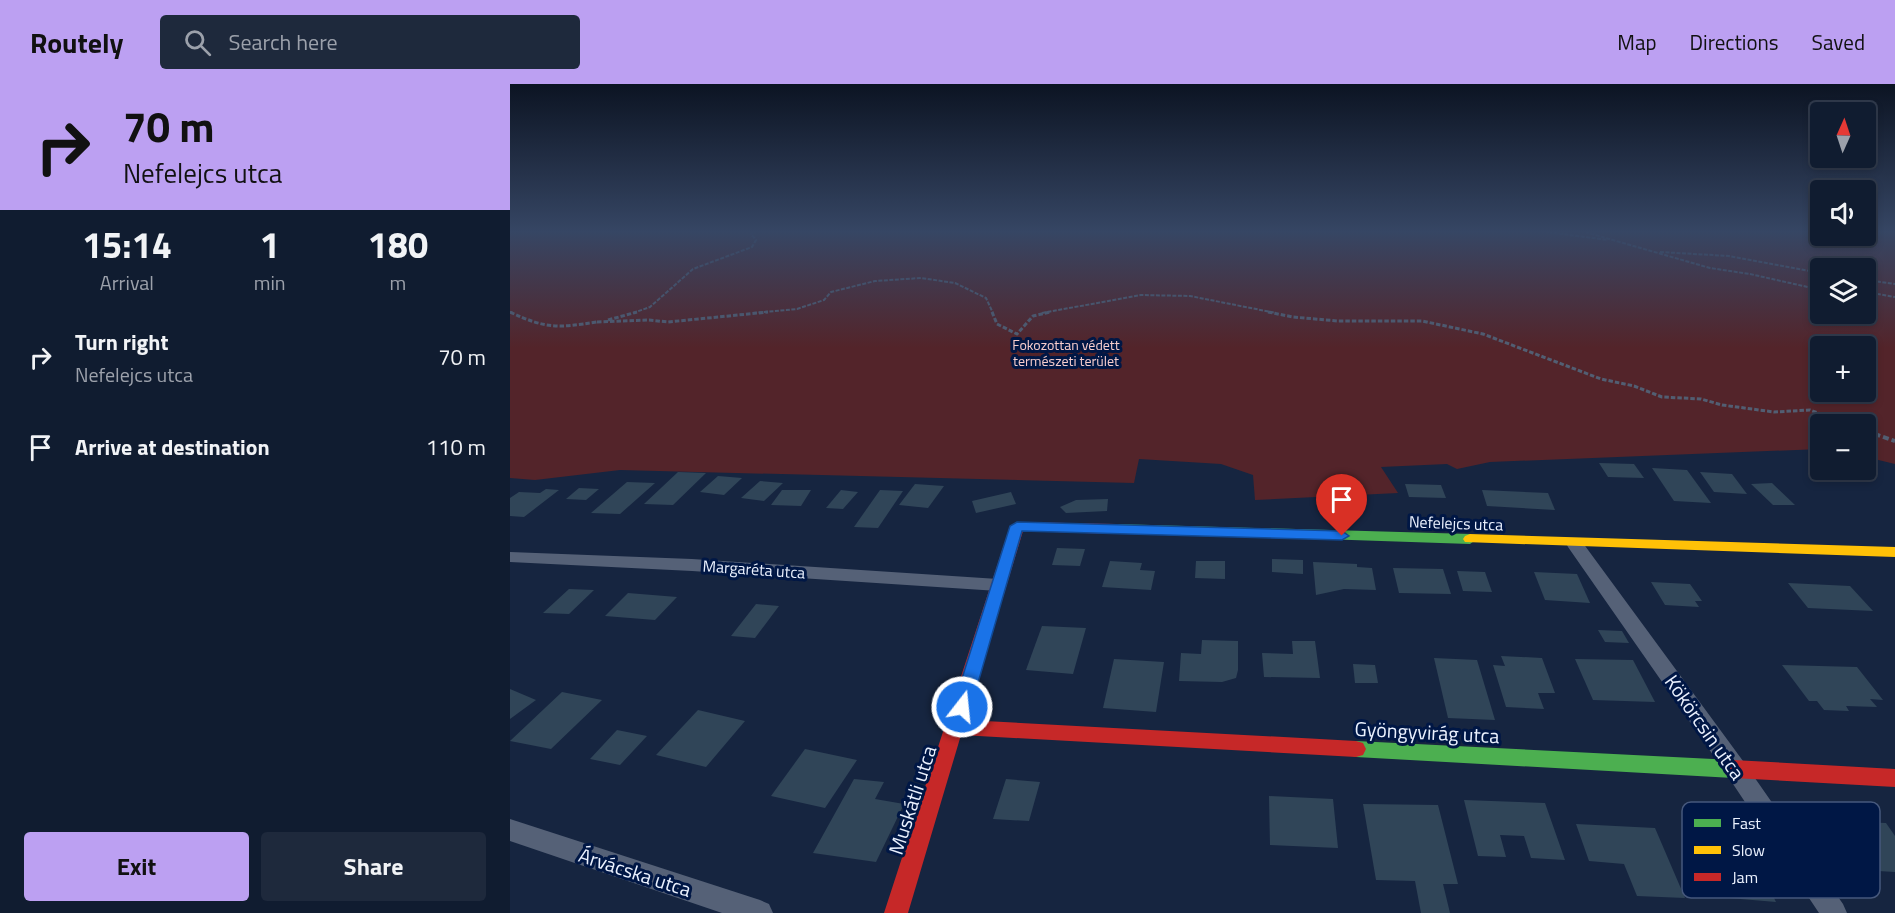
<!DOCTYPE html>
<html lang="en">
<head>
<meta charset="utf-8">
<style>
	:root { --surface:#101c30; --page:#1e293c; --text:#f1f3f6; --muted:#9ca1ab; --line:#303a4c; --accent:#bca0f2 }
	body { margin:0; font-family:"Titillium Web",sans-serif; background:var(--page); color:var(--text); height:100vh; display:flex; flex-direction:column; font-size:22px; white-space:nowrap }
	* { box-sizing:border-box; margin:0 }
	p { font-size:20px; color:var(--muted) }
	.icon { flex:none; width:33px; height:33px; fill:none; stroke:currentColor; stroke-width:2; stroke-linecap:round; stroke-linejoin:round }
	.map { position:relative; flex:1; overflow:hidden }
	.side { display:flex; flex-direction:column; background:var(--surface); width:510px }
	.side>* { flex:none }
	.top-card { background:#bca0f2; color:#111; overflow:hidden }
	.needle { width:39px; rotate:3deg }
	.tools { position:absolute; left:1300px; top:18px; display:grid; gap:12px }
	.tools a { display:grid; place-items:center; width:66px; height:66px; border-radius:6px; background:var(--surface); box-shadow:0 3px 9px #0003,0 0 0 2px var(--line); font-size:30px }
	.pin { position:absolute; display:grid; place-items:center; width:51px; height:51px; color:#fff; margin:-62px -26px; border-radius:50% 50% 50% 0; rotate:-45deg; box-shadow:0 0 6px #0007 }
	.pin .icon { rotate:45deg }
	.me { position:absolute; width:66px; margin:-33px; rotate:16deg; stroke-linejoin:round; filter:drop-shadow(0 0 4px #0008) }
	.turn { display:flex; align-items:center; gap:21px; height:126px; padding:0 24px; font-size:27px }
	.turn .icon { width:78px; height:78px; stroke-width:2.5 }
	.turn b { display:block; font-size:42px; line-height:51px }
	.eta { display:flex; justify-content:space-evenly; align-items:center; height:102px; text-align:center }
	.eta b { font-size:36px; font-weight:700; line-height:42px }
	.cta { display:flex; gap:12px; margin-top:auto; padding:12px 24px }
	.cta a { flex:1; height:69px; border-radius:6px; background:var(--accent); color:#111; font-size:24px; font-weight:700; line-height:69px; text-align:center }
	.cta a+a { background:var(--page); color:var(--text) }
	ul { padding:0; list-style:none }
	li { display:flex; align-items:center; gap:18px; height:90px; padding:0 24px }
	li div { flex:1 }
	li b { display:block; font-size:22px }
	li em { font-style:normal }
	header { display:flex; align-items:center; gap:36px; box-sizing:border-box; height:84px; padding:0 30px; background:var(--accent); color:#111 }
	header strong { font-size:28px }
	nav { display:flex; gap:33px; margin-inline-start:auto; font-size:21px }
	.search { width:420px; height:54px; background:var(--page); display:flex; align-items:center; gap:15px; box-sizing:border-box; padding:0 21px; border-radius:6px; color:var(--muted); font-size:22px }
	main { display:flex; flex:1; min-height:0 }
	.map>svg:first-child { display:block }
	.green { fill:#53242a; fill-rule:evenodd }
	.building { fill:#304558 }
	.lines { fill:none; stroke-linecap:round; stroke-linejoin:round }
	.path-far2 { stroke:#525e72; stroke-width:2; stroke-dasharray:4 1.5; stroke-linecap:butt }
	.path-far1 { stroke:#525e72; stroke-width:3; stroke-dasharray:4.5 2; stroke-linecap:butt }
	.path { stroke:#525e72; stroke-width:4; stroke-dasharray:6 3; stroke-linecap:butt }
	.street { fill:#556177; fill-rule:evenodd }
	.fast { fill:#4caf50; fill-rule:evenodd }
	.slow { fill:#ffc107; fill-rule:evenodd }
	.jam { fill:#c62828; fill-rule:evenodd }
	.route { fill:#1a73e8; stroke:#114b97; stroke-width:1.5 }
	.labels { text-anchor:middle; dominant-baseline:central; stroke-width:6; stroke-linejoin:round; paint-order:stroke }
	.far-park-label { font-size:14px; fill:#f8cecd; stroke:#001745 }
	.street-label { font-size:16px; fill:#eaf1fe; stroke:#001745 }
	.near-street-label { font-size:20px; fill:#eaf1fe; stroke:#001745 }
	.key { fill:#001745; stroke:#46587c; stroke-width:1.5 }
	.key-label { font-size:16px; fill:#eaf1fe }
</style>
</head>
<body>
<header>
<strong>Routely</strong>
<div class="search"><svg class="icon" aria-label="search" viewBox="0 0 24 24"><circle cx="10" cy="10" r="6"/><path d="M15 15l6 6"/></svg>Search here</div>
<nav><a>Map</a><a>Directions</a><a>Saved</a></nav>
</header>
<main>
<section class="side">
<div class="top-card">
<div class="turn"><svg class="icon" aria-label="right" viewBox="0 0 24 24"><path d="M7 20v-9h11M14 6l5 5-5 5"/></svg><div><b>70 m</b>Nefelejcs utca</div></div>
</div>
<div class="eta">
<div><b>15:14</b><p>Arrival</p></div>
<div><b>1</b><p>min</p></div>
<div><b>180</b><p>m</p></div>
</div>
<ul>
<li><svg class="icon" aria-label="right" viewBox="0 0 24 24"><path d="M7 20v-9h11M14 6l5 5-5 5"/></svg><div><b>Turn right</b><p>Nefelejcs utca</p></div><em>70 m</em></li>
<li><svg class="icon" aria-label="arrive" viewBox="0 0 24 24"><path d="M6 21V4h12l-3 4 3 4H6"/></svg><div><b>Arrive at destination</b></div><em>110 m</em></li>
</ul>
<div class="cta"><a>Exit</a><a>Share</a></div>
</section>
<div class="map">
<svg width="1385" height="829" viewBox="0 0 1385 829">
	<rect width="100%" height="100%" fill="#162540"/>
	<path class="green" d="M0 148H1311V152H1356V148H1385V380L1356 373V340H1311V365L980 378 947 385 937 380 871 383 888 409 745 416 743 391 711 380 629 375 624 399 110 386 25 396 0 394ZM1311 184H1356V230H1311ZM1356 262V308H1311V262Z"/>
	<g class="building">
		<polygon points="1089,379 1124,380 1134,394 1098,393"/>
		<polygon points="1142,384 1177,386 1201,419 1164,417"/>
		<polygon points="168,388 196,389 163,421 134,420"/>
		<polygon points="1190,388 1222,390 1237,410 1204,408"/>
		<polygon points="208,392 232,394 214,411 190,408"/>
		<polygon points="250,397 273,399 254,417 231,414"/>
		<polygon points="117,398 145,399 110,430 81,429"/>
		<polygon points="1262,399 1285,421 1263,421 1241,400"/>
		<polygon points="405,400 434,402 418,424 389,421"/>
		<polygon points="895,400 931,401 936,414 899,413"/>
		<polygon points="69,404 89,405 76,416 56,415"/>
		<polygon points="36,405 49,406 14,433 0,432 0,414 9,408 30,409"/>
		<polygon points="272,406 301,406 291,422 261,421"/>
		<polygon points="331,406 348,408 333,425 316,424"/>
		<polygon points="370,406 393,407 368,444 344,443"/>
		<polygon points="972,406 1038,409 1045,426 977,422"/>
		<polygon points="501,408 506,420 466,429 462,417"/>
		<polygon points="598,415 597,427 556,429 550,423 566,416"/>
		<polygon points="547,464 575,465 570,482 542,481"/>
		<polygon points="762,475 793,476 793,490 762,488"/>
		<polygon points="600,477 632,479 630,486 645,487 641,506 592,503"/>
		<polygon points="686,477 715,477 715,495 685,494"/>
		<polygon points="803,478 847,480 847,483 862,484 866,506 834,505 806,511"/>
		<polygon points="883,484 933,485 941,510 889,509"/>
		<polygon points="947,487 975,488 982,508 953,507"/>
		<polygon points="1024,488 1067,490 1080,519 1035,516"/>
		<polygon points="1141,498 1180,500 1192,517 1185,517 1189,523 1155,521"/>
		<polygon points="1278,499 1340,502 1363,527 1298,524"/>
		<polygon points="59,505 84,506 59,530 33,529"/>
		<polygon points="118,509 167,513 145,536 95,532"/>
		<polygon points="246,520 269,522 245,554 221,552"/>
		<polygon points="532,542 576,544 563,590 516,586"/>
		<polygon points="1088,546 1112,547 1119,559 1095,558"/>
		<polygon points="692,556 728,557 728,586 726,594 712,598 669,597 671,569 691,570"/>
		<polygon points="782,557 805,557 810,594 754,593 752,569 783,570"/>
		<polygon points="991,572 1032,574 1045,609 1028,609 1034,625 996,623 983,581 995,582"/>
		<polygon points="924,574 967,576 985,636 938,634"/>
		<polygon points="604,575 654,578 646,628 593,624"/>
		<polygon points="1065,575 1123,576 1145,618 1083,616"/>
		<polygon points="843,580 865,581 868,599 845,599"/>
		<polygon points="1272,581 1347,583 1373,616 1360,615 1367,623 1336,622 1339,627 1314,626 1307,617 1299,617"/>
		<polygon points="0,605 26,616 0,635"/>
		<polygon points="52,608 92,616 41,665 0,657"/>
		<polygon points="188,626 235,637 196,683 146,671"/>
		<polygon points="107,646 137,652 110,681 80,675"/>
		<polygon points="295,665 347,676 315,724 261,712"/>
		<polygon points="344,695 374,698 365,715 394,720 366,778 303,769"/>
		<polygon points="496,695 530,698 519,737 483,735"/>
		<polygon points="759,712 823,715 828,764 760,761"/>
		<polygon points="954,716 1035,719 1055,776 1021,774 1014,752 990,751 996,773 968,772"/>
		<polygon points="853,720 928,721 948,800 933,800 940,829 911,829 905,797 866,796"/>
		<polygon points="1172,734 1227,739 1266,818 1207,813"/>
		<polygon points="1319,737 1376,739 1385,752 1385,788 1351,786"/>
		<polygon points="1066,740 1145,744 1175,814 1127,812 1114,780 1079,777"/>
	</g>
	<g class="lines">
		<g class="path-far2">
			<polyline points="1038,148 1098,156"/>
			<polyline points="1075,148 1200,184 1240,190 1311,206"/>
			<polyline points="1150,168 1219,172 1311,189"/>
			<polyline points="1356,196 1385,200"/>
			<polyline points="1356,208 1385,213"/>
			<polyline points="0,228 3,229"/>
			<polyline points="123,229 140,223 183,185 242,163 246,156 241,150 244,148"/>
			<polyline points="243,229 287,225 314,216 321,208 365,197 411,194 445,199 476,214 483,229"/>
			<polyline points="532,229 631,211 680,212 766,229"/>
		</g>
		<g class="path-far1">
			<path d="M0 228C36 245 48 244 87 238"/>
			<polyline points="482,228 487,240 507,250 523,232 540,228"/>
			<polyline points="758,228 783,233 828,237 912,237 973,250 1091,295 1124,302 1152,313 1191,315 1212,321 1264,328 1300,326 1316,332"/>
			<polyline points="98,236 127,228"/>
			<polyline points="87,238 139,236 158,238 258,228"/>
		</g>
		<g class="path">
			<polyline points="1312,330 1339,340"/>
			<polyline points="1356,347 1385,357"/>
		</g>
		<g class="street">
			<polygon points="1064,454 1070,455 1233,677 1333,820 1337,829 1309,829 1217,691 1058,463 1056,459 1058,455"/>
			<polygon points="0,468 182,475 488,495 494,497 497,501 494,505 488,507 182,487 0,478"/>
			<polygon points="0,735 250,816 259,820 263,829 212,829 0,757"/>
		</g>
		<g class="fast">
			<polygon points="606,440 960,450 967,455 960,460 601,448 599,445 601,442"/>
			<polygon points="846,657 1223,676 1230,679 1233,685 1230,691 1223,694 846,673 839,671 836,665 839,659"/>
		</g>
		<polygon class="slow" points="960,450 1385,463 1385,473 955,458 953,455 955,452"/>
		<g class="jam">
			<polygon points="507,438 606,440 613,445 606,450 513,447 456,636 846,657 853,659 856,665 853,671 846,673 451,651 398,829 374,829 500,442"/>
			<polygon points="1223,676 1385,685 1385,703 1223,694 1216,691 1213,685 1216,679"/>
		</g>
	</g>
	<linearGradient id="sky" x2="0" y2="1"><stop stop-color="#0c1423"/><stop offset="0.56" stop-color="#364664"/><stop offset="1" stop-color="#364664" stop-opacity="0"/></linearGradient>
	<rect width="1385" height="264" fill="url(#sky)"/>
	<polygon class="route" points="507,438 832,447 839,452 832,456 512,447 461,623 459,628 452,631 446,628 443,623 500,442"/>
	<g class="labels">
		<g class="far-park-label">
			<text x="556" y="260">Fokozottan védett<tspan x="556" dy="16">természeti terület</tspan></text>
		</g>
		<g class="street-label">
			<text transform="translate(946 439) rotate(2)">Nefelejcs utca</text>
			<text transform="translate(244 485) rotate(4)">Margaréta utca</text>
		</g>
		<g class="near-street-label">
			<text transform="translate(1195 643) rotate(55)">Kökörcsin utca</text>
			<text transform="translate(917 648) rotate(3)">Gyöngyvirág utca</text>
			<text transform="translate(402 716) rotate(-72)">Muskátli utca</text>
			<text transform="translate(125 788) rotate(18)">Árvácska utca</text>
		</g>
	</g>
	<rect x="1172" y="718" width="198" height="96" rx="9" class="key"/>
	<rect x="1184" y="735" width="27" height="8" fill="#4caf50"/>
	<rect x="1184" y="762" width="27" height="8" fill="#ffc107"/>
	<rect x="1184" y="789" width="27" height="8" fill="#c62828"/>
	<g class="key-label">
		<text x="1222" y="745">Fast</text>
		<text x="1222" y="772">Slow</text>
		<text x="1222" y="799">Jam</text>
	</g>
</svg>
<div class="tools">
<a><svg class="needle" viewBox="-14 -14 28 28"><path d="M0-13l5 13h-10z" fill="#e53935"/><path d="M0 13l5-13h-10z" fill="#9ca1ab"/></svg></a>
<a><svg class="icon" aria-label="sound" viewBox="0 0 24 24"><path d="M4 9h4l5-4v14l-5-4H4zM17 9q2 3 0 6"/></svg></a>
<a><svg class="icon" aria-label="layers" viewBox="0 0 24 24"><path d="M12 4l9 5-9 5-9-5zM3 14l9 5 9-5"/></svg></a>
<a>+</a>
<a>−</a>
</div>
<div class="pin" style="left:832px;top:452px;background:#d93025"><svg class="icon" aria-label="arrive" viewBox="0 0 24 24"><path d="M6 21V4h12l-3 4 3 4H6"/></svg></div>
<svg class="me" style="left:452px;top:623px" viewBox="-20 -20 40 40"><circle r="17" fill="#1a73e8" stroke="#fff" stroke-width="3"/><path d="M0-11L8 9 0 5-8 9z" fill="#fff"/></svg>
</div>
</main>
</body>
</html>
